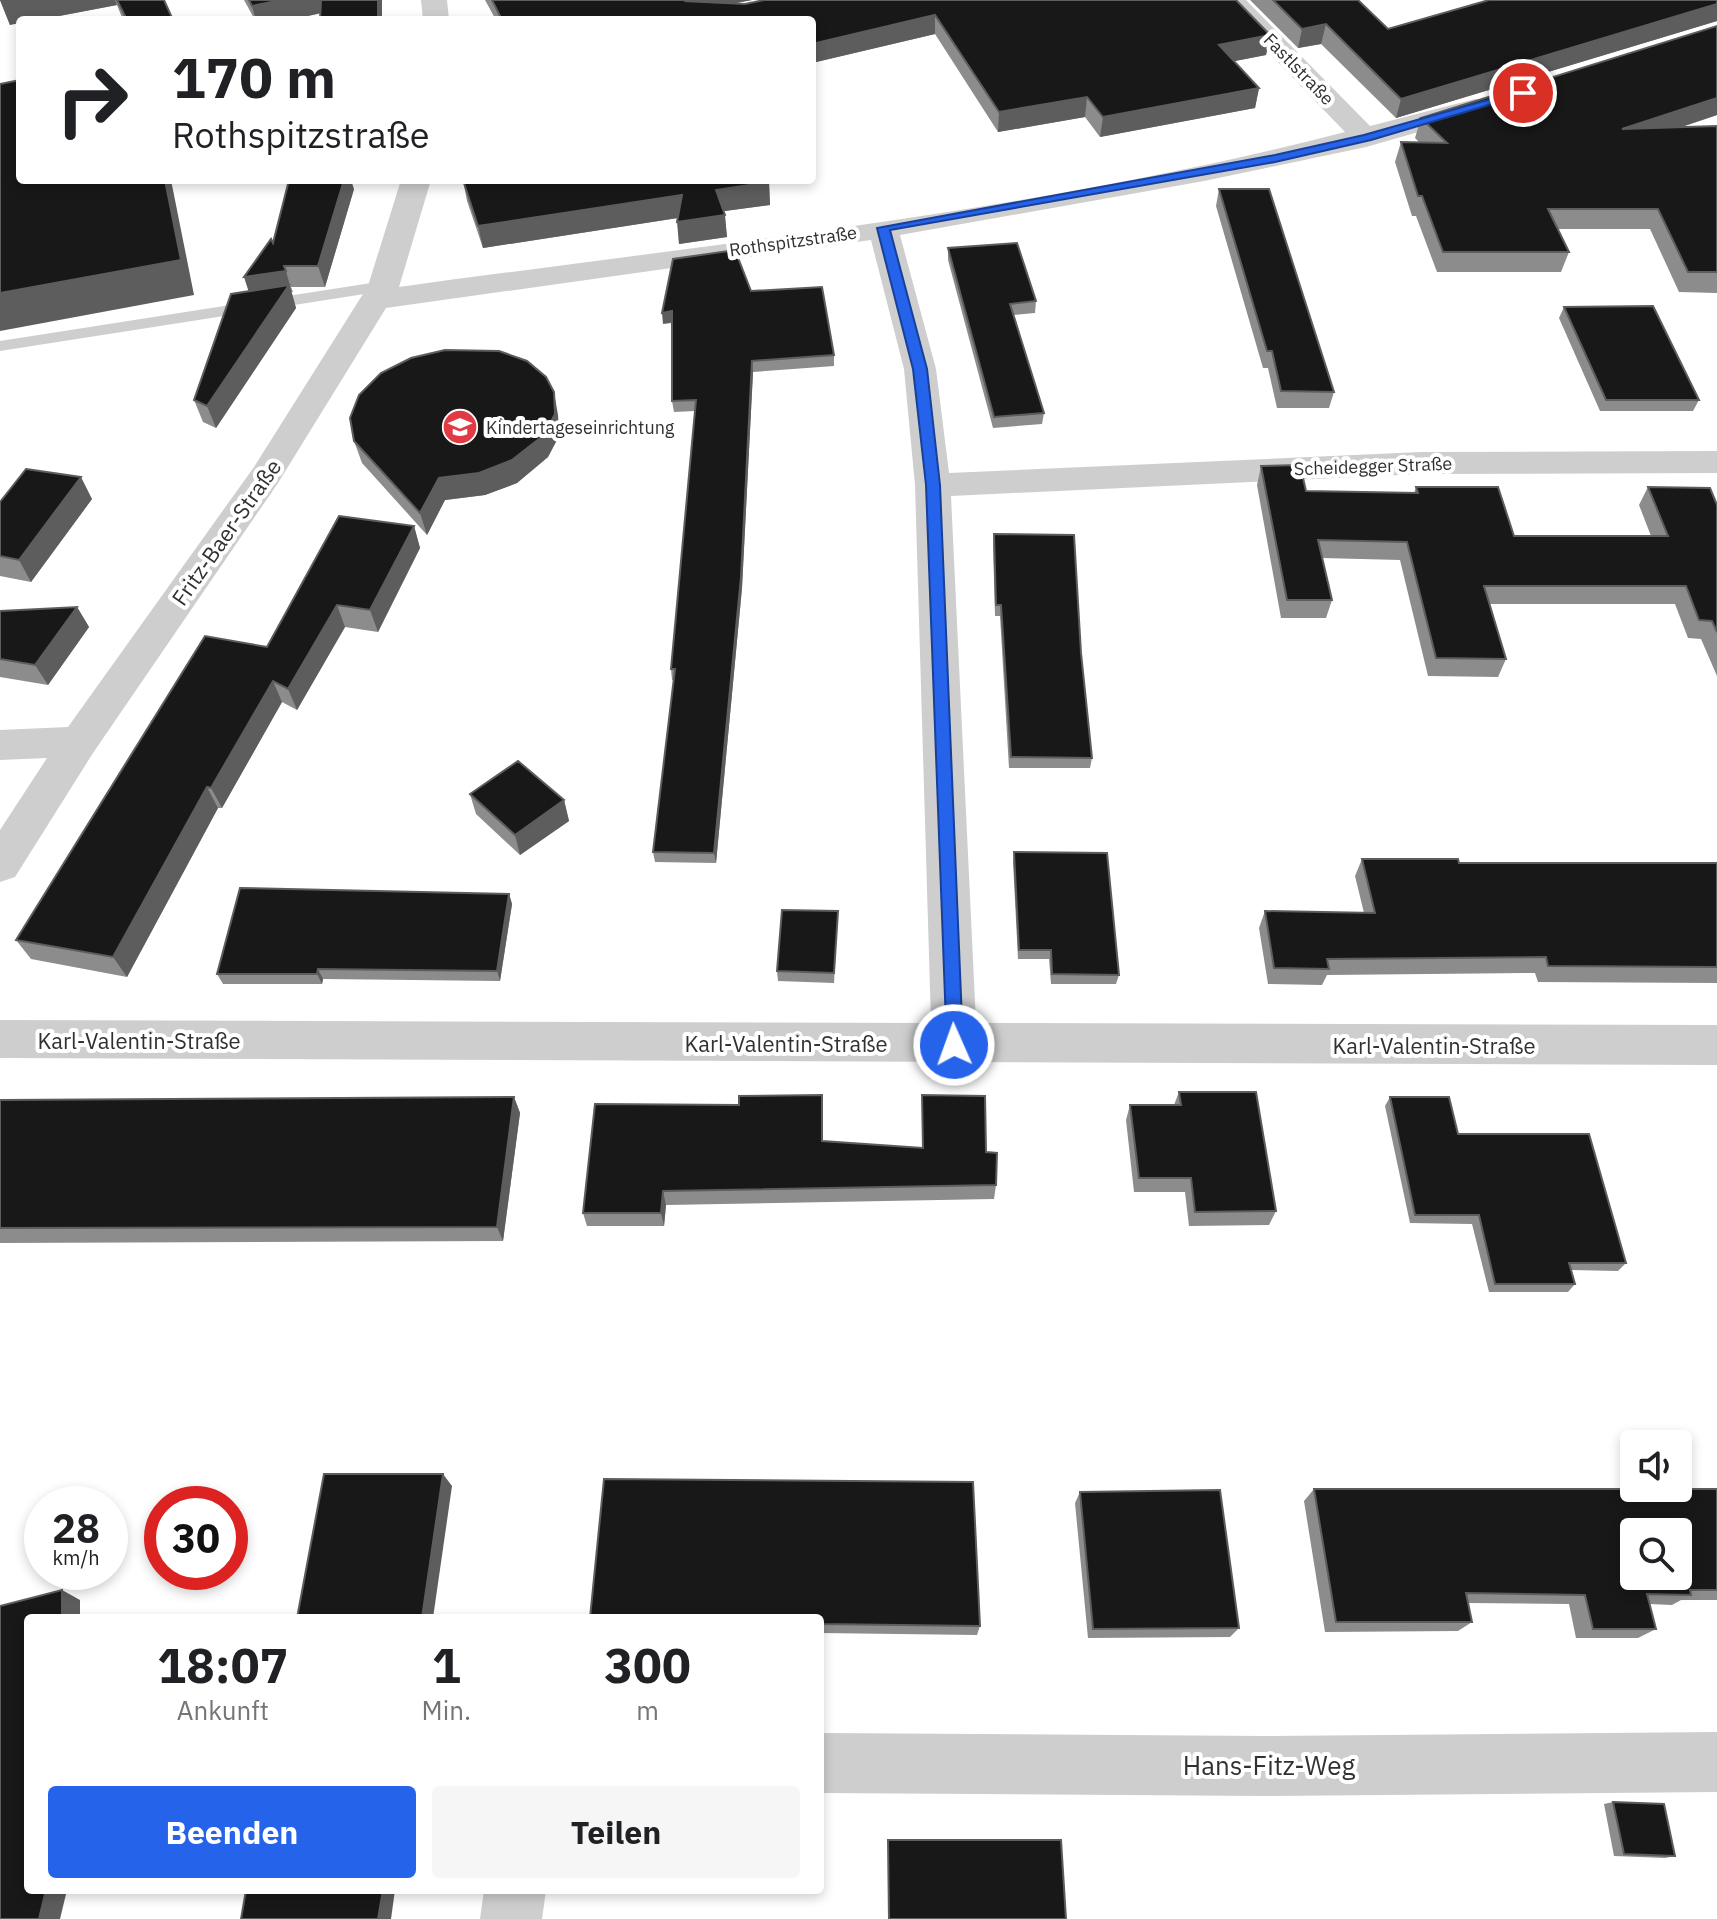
<!DOCTYPE html>
<html lang="de">
<head>
<meta charset="utf-8">
<style>
	:root { --surface:#fff; --page:#f6f6f6; --text:#202124; --muted:#757577; --accent:#2563eb }
	body { margin:0; font-family:"IBM Plex Sans",sans-serif; background:var(--page); color:var(--text); height:100vh; display:flex; flex-direction:column; font-size:30px; white-space:nowrap }
	* { box-sizing:border-box; margin:0 }
	p { font-size:26px; color:var(--muted) }
	.icon { flex:none; width:44px; height:44px; fill:none; stroke:currentColor; stroke-width:2; stroke-linecap:round; stroke-linejoin:round }
	.map { position:relative; flex:1; overflow:hidden }
	.details { position:absolute; left:24px; top:1614px; width:800px; height:280px; display:flex; flex-direction:column; background:var(--surface); border-radius:8px; box-shadow:0 4px 12px #0003 }
	.details>* { flex:none }
	.banner { position:absolute; left:16px; top:16px; width:800px; height:168px; border-radius:8px; box-shadow:0 4px 12px #0003; background:#fff; color:var(--text); overflow:hidden }
	.buttons { position:absolute; left:1620px; top:1430px; display:grid; gap:16px }
	.buttons a { display:grid; place-items:center; width:72px; height:72px; border-radius:8px; background:var(--surface); box-shadow:0 4px 12px #0003; font-size:40px }
	.speed { position:absolute; left:24px; top:1486px; display:flex; gap:16px; font-size:40px; font-weight:700; text-align:center }
	.speed>* { display:grid; place-content:center; width:104px; height:104px; border-radius:50%; background:var(--surface); box-shadow:0 4px 12px #0003; line-height:1 }
	.speed small { font-size:20px; font-weight:400 }
	.speed .limit { border:12px solid #d22; background:#fff; color:#111 }
	.pin { position:absolute; display:grid; place-items:center; width:68px; height:68px; color:#fff; margin:-34px; border:4px solid #fff; border-radius:50%; box-shadow:0 2px 8px #0007 }
	.me { position:absolute; width:88px; margin:-44px; rotate:358deg; stroke-linejoin:round; filter:drop-shadow(0 0 6px #0008) }
	.turn { display:flex; align-items:center; gap:28px; height:168px; padding:0 24px; font-size:36px }
	.turn .icon { width:104px; height:104px; stroke-width:2.5 }
	.turn b { display:block; font-size:56px; line-height:68px }
	.eta { display:flex; justify-content:space-evenly; align-items:center; height:136px; text-align:center }
	.eta b { font-size:48px; font-weight:800; line-height:56px }
	.button { display:flex; gap:16px; margin-top:auto; padding:16px 24px }
	.button a { flex:1; height:92px; border-radius:8px; background:var(--accent); color:#fff; font-size:32px; font-weight:800; line-height:92px; text-align:center }
	.button a+a { background:var(--page); color:var(--text) }
	.map>svg:first-child { display:block }
	.lines { fill:none; stroke-linecap:round; stroke-linejoin:round }
	.service { fill:#cecece; fill-rule:evenodd }
	.minor { fill:#cecece; fill-rule:evenodd }
	.wall { fill:#8c8c8c }
	.shaded-wall { fill:#5d5d5d }
	.building { fill:#181818; stroke:#5d5d5d; stroke-width:2; fill-rule:evenodd }
	.route { fill:#2563eb; stroke:#184099; stroke-width:2 }
	.labels { text-anchor:middle; dominant-baseline:central; stroke-width:8; stroke-linejoin:round; paint-order:stroke }
	.far-street-label { font-size:18px; fill:#313131; stroke:#fff }
	.far-poi-label { font-size:18px; fill:#313131; stroke:#fff; text-anchor:start }
	.street-label { font-size:22px; fill:#313131; stroke:#fff }
	.near-street-label { font-size:26px; fill:#313131; stroke:#fff }
</style>
</head>
<body>
<div class="map">
<svg width="1717" height="1919" viewBox="0 0 1717 1919">
	<rect width="100%" height="100%" fill="#fff"/>
	<g class="lines">
		<polygon class="service" points="384,281 390,282 390,290 0,351 0,341"/>
		<g class="minor">
			<polygon points="421,0 447,0 449,20 423,20"/>
			<path d="M1218 0H1246L1370 126 1475 99 1485 101 1489 107 1485 113 1366 147 1204 181 900 235 936 369 949 473 1421 452 1717 451V473L1421 474 951 496 976 1023 1717 1025V1065L0 1058V1020L931 1023 915 485 904 369 871 240 386 308 278 483 93 753 15 877 0 882V830L47 758 0 760V730L68 727 254 467 368 286 401 180H431L399 287C711 244 1040 211 1345 132Z"/>
			<polygon points="1717,1732 1717,1792 1265,1796 820,1793 820,1733 1265,1736"/>
			<polygon points="484,1890 546,1890 542,1919 480,1919"/>
		</g>
	</g>
	<g class="wall">
		<polygon points="0,0 164,0 173,20 123,20 117,5 38,20 20,20 10,25"/>
		<polygon points="244,0 382,0 382,20 320,13 290,20 255,20"/>
		<polygon points="485,0 752,0 736,3 1270,35 1266,55 1234,61 1259,88 1255,108 1100,137 1085,117 998,132 935,34 812,63 812,20 496,20"/>
		<polygon points="1250,0 1358,0 1388,29 1717,0 1717,21 1396,118 1321,44 1298,48"/>
		<polygon points="1717,26 1717,115 1679,128 1717,126 1717,293 1679,292 1650,229 1558,229 1569,252 1561,272 1437,272 1416,216 1412,216 1395,162 1401,142 1420,143 1415,138 1421,118"/>
		<polygon points="463,180 769,182 770,205 724,211 727,237 679,244 678,218 483,248 467,201"/>
		<polygon points="354,189 325,287 291,287 293,292 291,292 296,308 216,428 203,422 194,400 273,243"/>
		<polygon points="1219,189 1334,392 1329,408 1277,408 1268,368 1263,368 1216,206"/>
		<polygon points="948,248 1036,301 1035,313 1014,315 1044,413 1042,424 993,428 948,260"/>
		<polygon points="751,291 834,355 834,366 753,372 742,588 716,863 655,862 653,852 674,680 672,680 671,669 695,411 674,412 672,401 672,323 663,324"/>
		<polygon points="1564,307 1699,400 1693,411 1600,411 1559,318"/>
		<polygon points="558,415 559,436 548,457 517,483 485,495 445,500 427,535 362,463 354,441"/>
		<polygon points="1261,466 1306,491 1414,493 1416,487 1514,536 1651,536 1639,505 1648,487 1717,505 1717,676 1701,639 1688,638 1675,604 1490,604 1506,659 1498,677 1428,676 1400,560 1322,558 1332,600 1326,618 1281,618 1257,485"/>
		<polygon points="92,499 31,582 0,576 0,502"/>
		<polygon points="414,526 420,548 378,632 345,627 297,710 282,702 222,808 218,808 127,977 31,959 16,940 267,647"/>
		<polygon points="994,534 1081,653 1092,758 1090,768 1009,768 1000,616 995,616 993,545"/>
		<polygon points="77,607 89,627 48,685 0,677 0,611"/>
		<polygon points="470,794 564,800 569,821 520,855 476,814"/>
		<polygon points="1014,852 1119,975 1116,984 1051,984 1049,959 1018,959 1013,862"/>
		<polygon points="1362,859 1459,863 1717,863 1717,983 1538,982 1535,973 1327,975 1322,985 1268,984 1259,928 1265,911 1364,913 1355,876"/>
		<polygon points="509,894 512,904 500,981 323,979 322,984 223,984 217,974"/>
		<polygon points="838,911 834,983 778,981 777,971"/>
		<polygon points="1179,1092 1276,1211 1269,1225 1189,1226 1185,1192 1134,1192 1126,1120 1130,1105 1174,1105"/>
		<polygon points="922,1095 986,1152 996,1185 994,1199 666,1205 664,1226 587,1226 583,1213 823,1141 922,1148"/>
		<polygon points="514,1097 520,1113 503,1241 0,1243 0,1100"/>
		<polygon points="1390,1097 1458,1134 1626,1263 1618,1271 1571,1270 1575,1284 1568,1292 1489,1292 1472,1224 1410,1223 1385,1106"/>
		<polygon points="1314,1489 1717,1489 1717,1600 1681,1600 1672,1605 1649,1604 1656,1629 1638,1638 1576,1638 1569,1604 1468,1603 1472,1622 1458,1631 1325,1632 1304,1501"/>
		<polygon points="1080,1492 1239,1628 1230,1637 1088,1638 1075,1503"/>
		<polygon points="820,1618 980,1626 977,1635 820,1633"/>
		<polygon points="1613,1802 1675,1856 1665,1858 1614,1856 1604,1804"/>
	</g>
	<g class="shaded-wall">
		<polygon points="0,0 115,0 117,5 38,20 20,20 20,23 10,25"/>
		<polygon points="281,0 323,0 326,12 290,20 256,20 252,6"/>
		<rect x="378" y="0" width="4" height="20"/>
		<polygon points="687,0 752,0 694,11"/>
		<polygon points="1717,4 1717,21 1396,118 1401,99"/>
		<polygon points="935,15 935,34 812,63 812,44"/>
		<polygon points="1326,24 1321,44 1298,48 1302,29"/>
		<polygon points="1270,35 1266,55 1215,65 1219,45"/>
		<polygon points="1259,88 1255,108 1100,137 1103,117"/>
		<polygon points="1087,97 1085,117 998,132 999,112"/>
		<polygon points="1717,98 1717,115 1615,149 1622,129"/>
		<polygon points="165,180 171,180 194,295 0,331 0,293"/>
		<polygon points="342,180 351,180 354,189 325,287 318,266"/>
		<polygon points="769,182 770,205 718,212 716,190"/>
		<polygon points="682,195 684,217 483,248 478,226"/>
		<polygon points="725,215 727,237 679,244 677,222"/>
		<polygon points="286,271 296,308 216,428 207,406 251,299 244,277"/>
		<polygon points="672,311 673,322 663,324 662,313"/>
		<polygon points="752,361 753,372 742,588 716,863 714,853"/>
		<polygon points="554,392 558,415 559,436 548,457 517,483 485,495 445,500 427,535 420,513 439,478"/>
		<polygon points="81,477 92,499 31,582 19,560"/>
		<polygon points="414,526 420,548 378,632 370,610"/>
		<polygon points="337,605 345,627 297,710 288,689"/>
		<polygon points="77,607 89,627 48,685 35,665"/>
		<polygon points="273,681 282,702 222,808 211,788"/>
		<polygon points="207,787 218,808 127,977 113,957"/>
		<polygon points="564,800 569,821 520,855 515,835"/>
		<polygon points="509,894 512,904 500,981 497,971"/>
		<polygon points="318,969 323,979 322,984 317,974"/>
		<polygon points="514,1097 520,1113 503,1241 497,1227"/>
		<polygon points="663,1191 666,1205 664,1226 661,1213"/>
		<polygon points="443,1474 452,1486 433,1618 422,1618"/>
		<polygon points="62,1590 80,1600 80,1618 62,1618"/>
		<polygon points="46,1890 67,1890 60,1919 39,1919"/>
		<polygon points="383,1890 395,1890 391,1919 378,1919"/>
	</g>
	<g class="building">
		<polygon points="117,0 164,0 173,20 127,20"/>
		<polygon points="249,0 281,0 252,6"/>
		<polygon points="321,0 378,0 378,20 320,20"/>
		<polygon points="492,0 687,0 686,1 745,4 764,0 1236,0 1270,35 1219,45 1259,88 1103,117 1087,97 999,112 935,15 812,44 812,20 509,20 508,19 502,20"/>
		<polygon points="1273,0 1358,0 1388,29 1489,0 1717,0 1717,4 1401,99 1326,24 1302,29"/>
		<polygon points="1717,26 1717,98 1622,129 1717,126 1717,272 1688,272 1658,209 1548,209 1569,252 1443,252 1422,196 1418,196 1401,142 1447,143 1421,118"/>
		<polygon points="20,80 20,180 165,180 181,260 0,293 0,84"/>
		<polygon points="289,180 344,180 318,266 284,266 286,271 244,277 271,239 273,243"/>
		<polygon points="463,180 767,180 769,182 716,190 725,215 677,222 682,195 478,226"/>
		<polygon points="1219,189 1269,189 1334,392 1281,391 1272,351 1267,351"/>
		<polygon points="1017,243 1036,301 1010,304 1044,413 994,417 948,248"/>
		<polygon points="735,250 751,291 822,287 834,355 752,361 741,577 714,853 653,852 675,669 671,669 696,400 672,401 672,311 662,313 673,259"/>
		<polygon points="289,285 207,406 194,400 231,294"/>
		<polygon points="1653,306 1699,400 1606,400 1564,307"/>
		<polygon points="445,350 499,351 527,361 546,377 554,392 555,414 544,435 512,460 479,473 439,478 420,513 354,441 350,418 359,395 381,373 411,358"/>
		<polygon points="1300,465 1306,491 1418,493 1416,487 1498,487 1514,536 1668,536 1648,487 1710,488 1717,505 1717,632 1712,621 1699,620 1686,586 1484,586 1506,659 1436,658 1407,542 1318,540 1332,600 1287,600 1261,466"/>
		<polygon points="26,469 81,477 19,560 0,556 0,502"/>
		<polygon points="339,516 414,526 370,610 337,605 288,689 273,681 211,788 207,787 113,957 16,940 205,636 267,647"/>
		<polygon points="994,534 1074,535 1081,653 1092,758 1011,757 1001,605 996,605"/>
		<polygon points="77,607 35,665 0,659 0,611"/>
		<polygon points="518,761 564,800 515,835 470,794"/>
		<polygon points="1014,852 1107,853 1119,975 1052,974 1051,950 1019,950"/>
		<polygon points="1362,859 1458,859 1459,863 1717,863 1717,967 1548,966 1546,957 1327,959 1329,969 1274,968 1265,911 1375,913"/>
		<polygon points="240,888 509,894 497,971 318,969 317,974 217,974"/>
		<polygon points="782,910 838,911 834,973 777,971"/>
		<polygon points="1179,1092 1256,1092 1276,1211 1195,1212 1191,1178 1139,1178 1130,1105 1181,1105"/>
		<polygon points="822,1095 822,1141 923,1148 922,1095 985,1096 986,1152 997,1153 996,1185 663,1191 661,1213 583,1213 595,1104 739,1105 739,1096"/>
		<polygon points="514,1097 497,1227 0,1228 0,1100"/>
		<polygon points="1390,1097 1449,1097 1458,1134 1589,1134 1626,1263 1569,1263 1575,1284 1495,1284 1479,1215 1415,1215"/>
		<polygon points="324,1474 443,1474 422,1618 297,1618"/>
		<polygon points="604,1479 973,1482 980,1626 820,1624 820,1618 590,1618"/>
		<path d="M1314 1489H1717V1590H1690L1691 1595 1647 1594 1656 1629H1593L1585 1595 1466 1593 1472 1622H1336ZM1634 1532H1678V1576H1634Z"/>
		<polygon points="1220,1490 1239,1628 1093,1629 1080,1492"/>
		<polygon points="62,1590 62,1618 28,1618 28,1890 46,1890 39,1919 0,1919 0,1606"/>
		<polygon points="1613,1802 1664,1804 1675,1856 1624,1854"/>
		<polygon points="888,1840 1061,1840 1066,1919 889,1919"/>
		<polygon points="246,1890 383,1890 378,1919 241,1919"/>
	</g>
	<polygon class="route" points="1519,91 1529,93 1371,140 1275,162 890,230 927,369 940,485 963,1045 961,1051 947,1051 926,485 913,369 877,228 1275,155 1364,135"/>
	<defs>
		<symbol id="school-disc" viewBox="-11 -11 22 22"><circle r="9.5" fill="#e03b45" stroke="#fff"/><path d="M0-5L7-2L0 1L-7-2ZM-4 1L0 2.5L4 1V4Q0 6-4 4Z" fill="#fff"/></symbol>
	</defs>
	<g fill-rule="evenodd">
		<use href="#school-disc" x="440" y="407" width="40" height="40"/>
	</g>
	<g class="labels">
		<g class="far-street-label">
			<text transform="translate(1299 69) rotate(46)">Fastlstraße</text>
			<text transform="translate(793 241) rotate(-8)">Rothspitzstraße</text>
			<text transform="translate(1373 466) rotate(-2)">Scheidegger Straße</text>
		</g>
		<g class="far-poi-label">
			<text x="486" y="427">Kindertageseinrichtung</text>
		</g>
		<g class="street-label">
			<text transform="translate(226 532) rotate(-55)">Fritz-Baer-Straße</text>
			<text x="139" y="1040">Karl-Valentin-Straße</text>
			<text x="786" y="1043">Karl-Valentin-Straße</text>
			<text x="1434" y="1045">Karl-Valentin-Straße</text>
		</g>
		<g class="near-street-label">
			<text x="1269" y="1765">Hans-Fitz-Weg</text>
		</g>
	</g>
</svg>
<div class="buttons">
<a><svg class="icon" aria-label="sound" viewBox="0 0 24 24"><path d="M4 9h4l5-4v14l-5-4H4zM17 9q2 3 0 6"/></svg></a>
<a><svg class="icon" aria-label="search" viewBox="0 0 24 24"><circle cx="10" cy="10" r="6"/><path d="M15 15l6 6"/></svg></a>
</div>
<div class="speed"><div>28<small>km/h</small></div><div class="limit">30</div></div>
<div class="pin" style="left:1523px;top:93px;background:#d93025"><svg class="icon" aria-label="arrive" viewBox="0 0 24 24"><path d="M6 21V4h12l-3 4 3 4H6"/></svg></div>
<svg class="me" style="left:954px;top:1045px" viewBox="-20 -20 40 40"><circle r="17" fill="#2563eb" stroke="#fff" stroke-width="3"/><path d="M0-11L8 9 0 5-8 9z" fill="#fff"/></svg>
<div class="banner">
<div class="turn"><svg class="icon" aria-label="right" viewBox="0 0 24 24"><path d="M7 20v-9h11M14 6l5 5-5 5"/></svg><div><b>170 m</b>Rothspitzstraße</div></div>
</div>
<section class="details">
<div class="eta">
<div><b>18:07</b><p>Ankunft</p></div>
<div><b>1</b><p>Min.</p></div>
<div><b>300</b><p>m</p></div>
</div>
<div class="button"><a>Beenden</a><a>Teilen</a></div>
</section>
</div>
</body>
</html>
